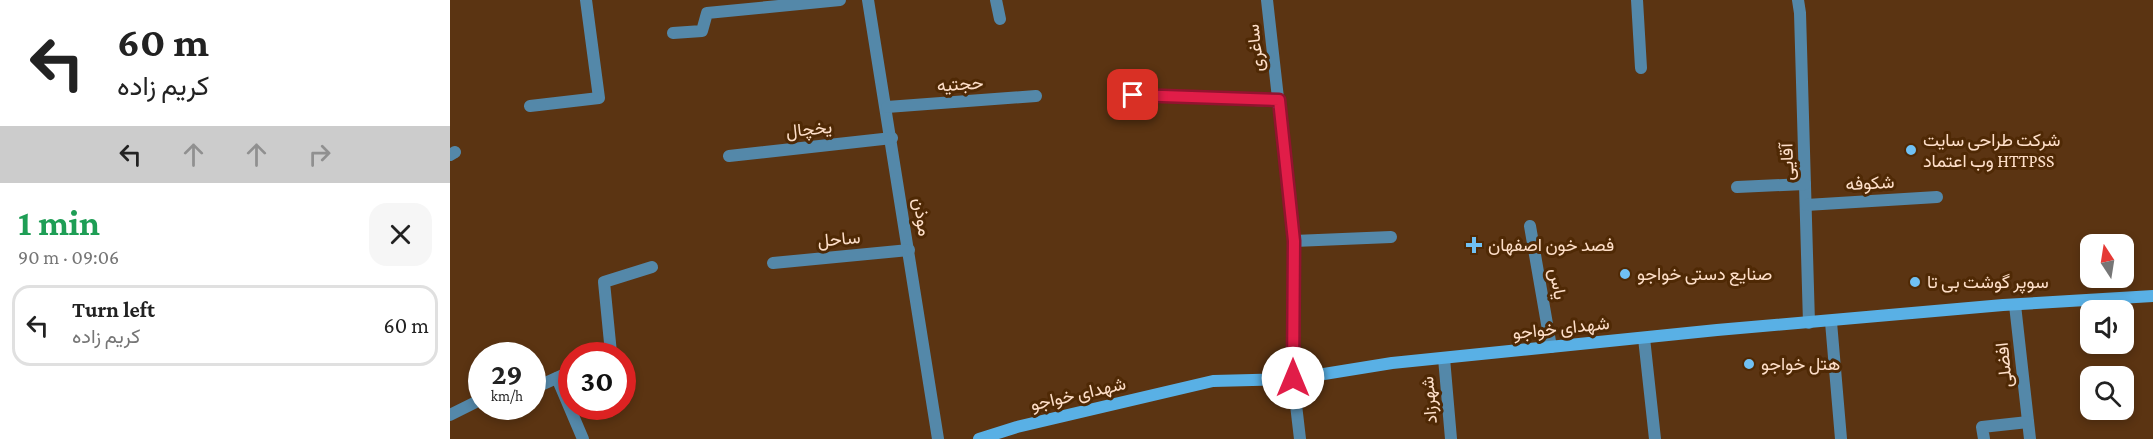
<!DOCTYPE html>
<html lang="en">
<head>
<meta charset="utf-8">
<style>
	:root { --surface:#fff; --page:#f6f6f6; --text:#222; --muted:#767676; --line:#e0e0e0 }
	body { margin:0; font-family:"Crimson Pro",Vazirmatn,serif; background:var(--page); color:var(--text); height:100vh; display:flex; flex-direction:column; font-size:22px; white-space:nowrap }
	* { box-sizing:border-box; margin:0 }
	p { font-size:20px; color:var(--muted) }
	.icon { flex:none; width:33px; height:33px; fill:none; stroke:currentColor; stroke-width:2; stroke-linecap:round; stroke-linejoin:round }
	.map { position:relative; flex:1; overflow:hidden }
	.drawer { display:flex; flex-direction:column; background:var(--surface); width:450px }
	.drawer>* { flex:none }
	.banner { background:#fff; color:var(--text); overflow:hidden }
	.needle { width:39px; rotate:348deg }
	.controls { position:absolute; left:1630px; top:234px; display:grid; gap:12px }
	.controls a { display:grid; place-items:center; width:54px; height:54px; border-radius:12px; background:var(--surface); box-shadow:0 3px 9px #0003; font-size:30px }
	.speed { position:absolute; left:18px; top:342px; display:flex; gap:12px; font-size:30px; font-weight:700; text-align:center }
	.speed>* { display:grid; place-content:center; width:78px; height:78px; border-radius:50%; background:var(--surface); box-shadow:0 3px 9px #0003; line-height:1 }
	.speed small { font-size:15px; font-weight:400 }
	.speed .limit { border:9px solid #d22; background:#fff; color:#111 }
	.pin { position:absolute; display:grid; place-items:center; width:51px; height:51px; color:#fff; margin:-26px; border-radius:12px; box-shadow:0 3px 9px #0006 }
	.me { position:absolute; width:66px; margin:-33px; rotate:0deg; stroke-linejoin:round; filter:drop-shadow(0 0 4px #0008) }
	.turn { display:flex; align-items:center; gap:21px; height:126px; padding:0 18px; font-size:27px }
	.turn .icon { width:78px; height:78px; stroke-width:2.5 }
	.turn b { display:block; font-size:42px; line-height:51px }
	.lanes { display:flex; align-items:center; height:57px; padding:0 18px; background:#0003; justify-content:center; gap:30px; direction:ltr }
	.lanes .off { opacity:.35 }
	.round { display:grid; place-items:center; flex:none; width:63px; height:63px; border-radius:18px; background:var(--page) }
	.headline { display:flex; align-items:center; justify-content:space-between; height:102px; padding:0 18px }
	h1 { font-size:36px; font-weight:700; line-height:45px; color:#1e9e55 }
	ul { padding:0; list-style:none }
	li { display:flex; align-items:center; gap:18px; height:81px; margin:0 12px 9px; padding:0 6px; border:3px solid var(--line); border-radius:18px }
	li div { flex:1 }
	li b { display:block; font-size:22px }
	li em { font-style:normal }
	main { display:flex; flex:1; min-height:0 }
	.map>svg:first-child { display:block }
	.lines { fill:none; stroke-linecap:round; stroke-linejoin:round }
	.minor { stroke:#5488a9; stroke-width:12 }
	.secondary { stroke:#59b0e5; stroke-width:12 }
	.route-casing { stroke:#92132f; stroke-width:15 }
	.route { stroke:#e11d48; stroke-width:10 }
	.poi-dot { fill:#70c1f4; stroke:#4f2905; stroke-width:2 }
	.labels { text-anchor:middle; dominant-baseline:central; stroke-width:6; stroke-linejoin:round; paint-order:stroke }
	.street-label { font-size:18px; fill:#fedfc9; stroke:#4f2905 }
	.poi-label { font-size:18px; fill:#fedfc9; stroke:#4f2905; text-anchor:start }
</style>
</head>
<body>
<main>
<section class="drawer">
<div class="banner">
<div class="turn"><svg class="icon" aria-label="left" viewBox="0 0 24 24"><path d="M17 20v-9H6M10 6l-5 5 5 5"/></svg><div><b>60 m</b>کریم زاده</div></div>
<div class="lanes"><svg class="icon" aria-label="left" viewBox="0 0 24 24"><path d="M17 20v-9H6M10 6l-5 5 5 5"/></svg><svg class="icon off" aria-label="ahead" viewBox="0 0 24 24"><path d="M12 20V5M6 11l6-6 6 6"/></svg><svg class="icon off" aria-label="ahead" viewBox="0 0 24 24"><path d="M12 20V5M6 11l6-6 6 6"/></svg><svg class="icon off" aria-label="right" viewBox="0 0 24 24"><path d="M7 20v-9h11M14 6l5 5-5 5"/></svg></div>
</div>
<div class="headline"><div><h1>1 min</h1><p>90 m · 09:06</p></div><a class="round"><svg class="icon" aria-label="close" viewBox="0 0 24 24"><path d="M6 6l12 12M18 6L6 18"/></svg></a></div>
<ul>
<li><svg class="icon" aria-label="left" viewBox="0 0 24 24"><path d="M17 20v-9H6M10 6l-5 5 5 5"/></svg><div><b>Turn left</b><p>کریم زاده</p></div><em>60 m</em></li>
</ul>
</section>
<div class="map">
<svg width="1703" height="439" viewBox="0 0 1703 439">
	<rect width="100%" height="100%" fill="#5b3412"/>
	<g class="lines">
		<g class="minor">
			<polyline points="418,0 488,439"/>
			<polyline points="546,0 550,19"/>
			<polyline points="817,0 844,241 843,379 850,439"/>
			<polyline points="1187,0 1191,68"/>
			<polyline points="1348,0 1350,13 1359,323"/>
			<polyline points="223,33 252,31 257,13 390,0"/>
			<polyline points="683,95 829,101"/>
			<polyline points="80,106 149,98 136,0"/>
			<polyline points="437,107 586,96"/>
			<polyline points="0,155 5,152"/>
			<polyline points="279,156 442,138"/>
			<polyline points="1287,187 1355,184"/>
			<polyline points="1356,205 1487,197"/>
			<polyline points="1080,226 1101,347"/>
			<polyline points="844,241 941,237"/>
			<polyline points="323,263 459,250"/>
			<polyline points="1565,305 1580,439"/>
			<polyline points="1381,322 1391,439"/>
			<polyline points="1194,338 1205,439"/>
			<polyline points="155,356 161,353 154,282 202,267"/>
			<polyline points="994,358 1001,439"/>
			<polyline points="107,378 133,439"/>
			<polyline points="82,389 122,371"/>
			<polyline points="0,415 32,399"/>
			<polyline points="1534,439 1532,427 1578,422"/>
		</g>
		<polyline class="secondary" points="529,439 567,427 763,381 843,379 942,363 1267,330 1553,305 1703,296"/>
	</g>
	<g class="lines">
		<defs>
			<polyline id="route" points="683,95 829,100 844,241 843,378"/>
		</defs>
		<use href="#route" class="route-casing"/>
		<use href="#route" class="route"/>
	</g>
	<g class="poi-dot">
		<circle cx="1461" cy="150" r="6"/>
		<path d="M1021 236h6v6h6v6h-6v6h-6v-6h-6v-6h6z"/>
		<circle cx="1175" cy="274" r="6"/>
		<circle cx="1465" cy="282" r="6"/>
		<circle cx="1299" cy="364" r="6"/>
	</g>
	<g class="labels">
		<g class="street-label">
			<text transform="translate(805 48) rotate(-96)">ساغری</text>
			<text transform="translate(510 84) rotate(-4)">حجتیه</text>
			<text transform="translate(359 129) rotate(-6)">یخچال</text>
			<text transform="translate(1337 162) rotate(-92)">آقایی</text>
			<text transform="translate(1420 183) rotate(-3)">شکوفه</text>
			<text transform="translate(472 217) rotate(81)">موذن</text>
			<text transform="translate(389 239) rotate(-5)">ساحل</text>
			<text transform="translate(1108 284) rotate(80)">یاس</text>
			<text transform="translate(1111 328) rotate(-6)">شهدای خواجو</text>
			<text transform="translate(1554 365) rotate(-96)">افضلی</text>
			<text transform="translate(628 394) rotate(-13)">شهدای خواجو</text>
			<text transform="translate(979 400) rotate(-95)">شهرزاد</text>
		</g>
		<g class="poi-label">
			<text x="1473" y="140">شرکت طراحی سایت<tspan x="1473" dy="21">وب اعتماد HTTPSS</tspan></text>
			<text x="1038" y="245">فصد خون اصفهان</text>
			<text x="1187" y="274">صنایع دستی خواجو</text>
			<text x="1477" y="282">سوپر گوشت بی تا</text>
			<text x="1311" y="364">هتل خواجو</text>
		</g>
	</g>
</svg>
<div class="controls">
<a><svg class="needle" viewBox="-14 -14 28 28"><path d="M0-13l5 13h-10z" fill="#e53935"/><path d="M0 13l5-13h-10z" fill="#767676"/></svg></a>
<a><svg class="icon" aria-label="sound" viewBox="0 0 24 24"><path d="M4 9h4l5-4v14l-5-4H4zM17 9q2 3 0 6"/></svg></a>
<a><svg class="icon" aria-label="search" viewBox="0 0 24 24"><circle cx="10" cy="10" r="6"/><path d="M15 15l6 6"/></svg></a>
</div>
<div class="speed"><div>29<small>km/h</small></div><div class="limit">30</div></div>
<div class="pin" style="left:683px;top:95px;background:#d93025"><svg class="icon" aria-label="arrive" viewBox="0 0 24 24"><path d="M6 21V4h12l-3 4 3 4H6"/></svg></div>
<svg class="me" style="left:843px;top:378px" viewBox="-20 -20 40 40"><circle r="19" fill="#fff"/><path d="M0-13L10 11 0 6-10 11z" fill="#e11d48"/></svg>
</div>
</main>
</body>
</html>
